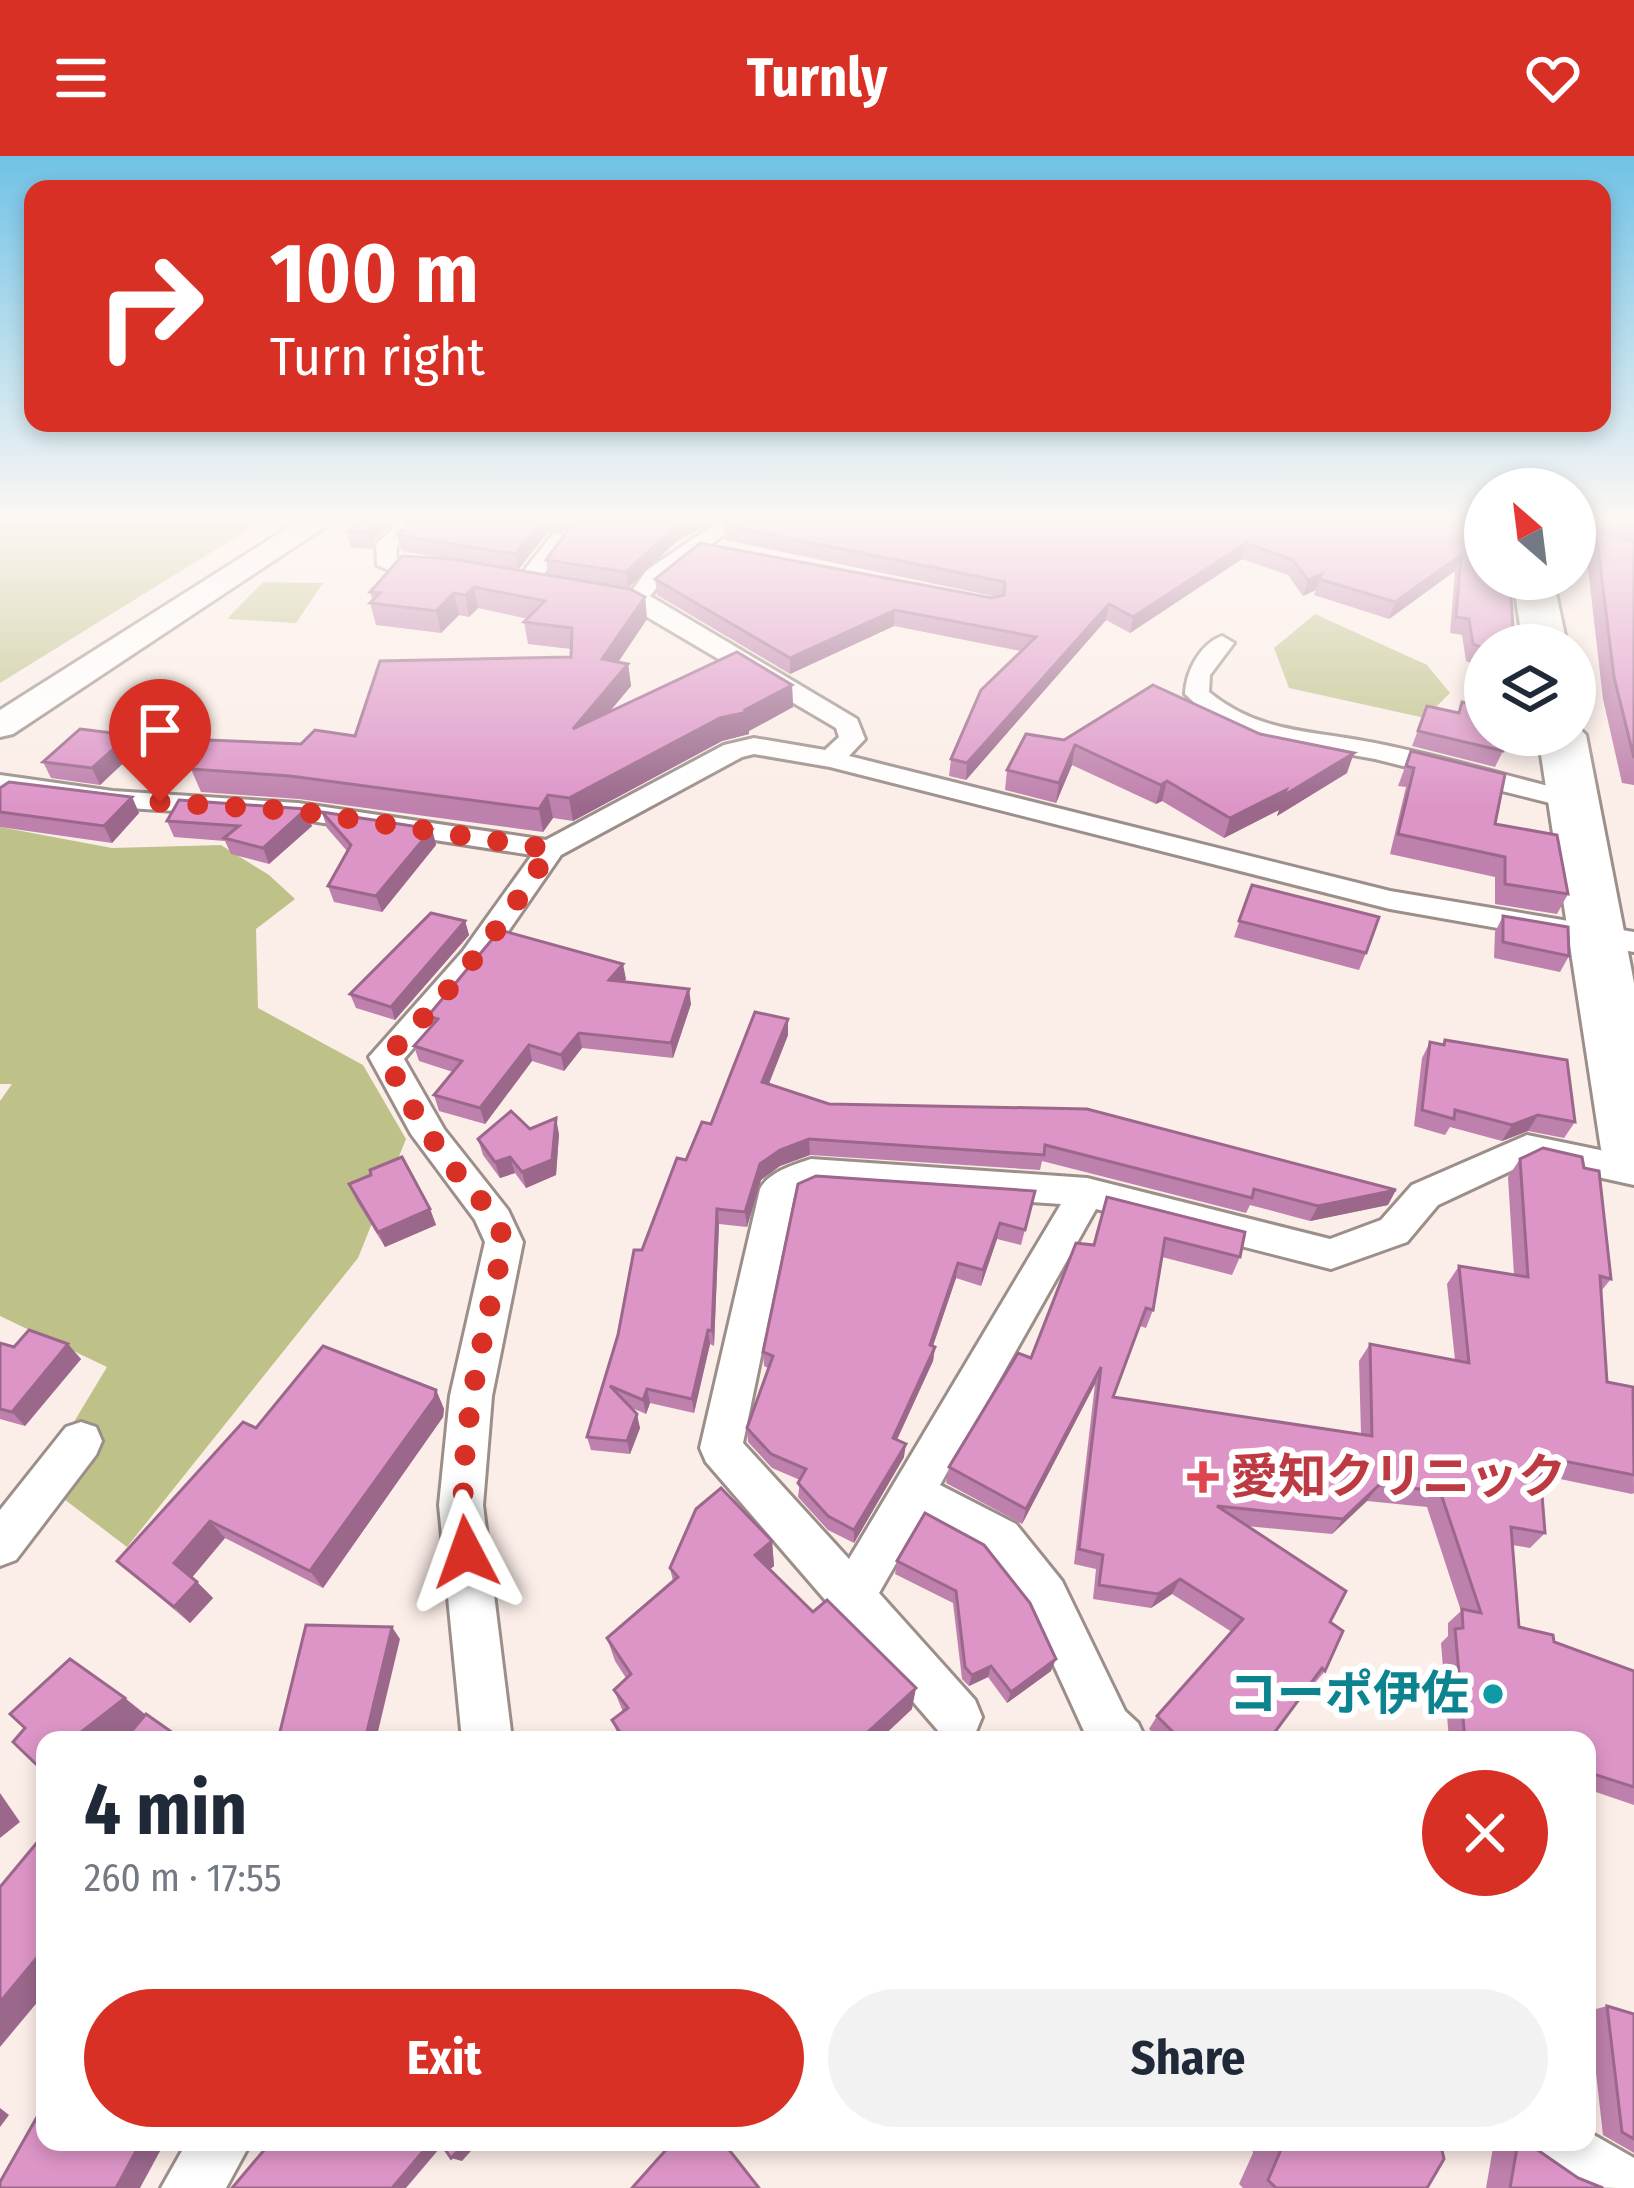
<!DOCTYPE html>
<html lang="en">
<head>
<meta charset="utf-8">
<style>
	:root { --surface:#fff; --page:#f2f2f3; --text:#1f2937; --muted:#747a83; --accent:#d93025 }
	body { margin:0; font-family:"Fira Sans Condensed","Noto Sans JP",sans-serif; background:var(--page); color:var(--text); height:100vh; display:flex; flex-direction:column; font-size:45px; white-space:nowrap }
	* { box-sizing:border-box; margin:0 }
	p { font-size:39px; color:var(--muted) }
	.icon { flex:none; width:66px; height:66px; fill:none; stroke:currentColor; stroke-width:2; stroke-linecap:round; stroke-linejoin:round }
	.map { position:relative; flex:1; overflow:hidden }
	.details { position:absolute; left:36px; top:1575px; width:1560px; height:420px; display:flex; flex-direction:column; background:var(--surface); border-radius:24px; box-shadow:0 6px 18px #0003 }
	.details>* { flex:none }
	.banner { position:absolute; left:24px; top:24px; width:1587px; height:252px; border-radius:24px; box-shadow:0 6px 18px #0003; background:#d93025; color:#fff; overflow:hidden }
	.needle { width:78px; rotate:332deg }
	.fabs { position:absolute; left:1464px; top:312px; display:grid; gap:24px }
	.fabs a { display:grid; place-items:center; width:132px; height:132px; border-radius:50%; background:var(--surface); box-shadow:0 6px 18px #0003; font-size:60px }
	.pin { position:absolute; display:grid; place-items:center; width:102px; height:102px; color:#fff; margin:-123px -51px; border-radius:50% 50% 50% 0; rotate:-45deg; box-shadow:0 0 12px #0007 }
	.pin .icon { rotate:45deg }
	.me { position:absolute; width:132px; margin:-66px; rotate:356deg; stroke-linejoin:round; filter:drop-shadow(0 0 9px #0008) }
	.turn { display:flex; align-items:center; gap:42px; height:252px; padding:0 48px; font-size:54px }
	.turn .icon { width:156px; height:156px; stroke-width:2.5 }
	.turn b { display:block; font-size:84px; line-height:102px }
	.round { display:grid; place-items:center; flex:none; width:126px; height:126px; border-radius:63px; background:var(--page) }
	.overview { display:flex; align-items:center; justify-content:space-between; height:204px; padding:0 48px }
	h1 { font-size:72px; font-weight:700; line-height:90px }
	.primary-button { display:flex; gap:24px; margin-top:auto; padding:24px 48px }
	.primary-button a { flex:1; height:138px; border-radius:72px; background:var(--accent); color:#fff; font-size:48px; font-weight:700; line-height:138px; text-align:center }
	.primary-button a+a { background:var(--page); color:var(--text) }
	header { display:flex; justify-content:space-between; align-items:center; height:156px; padding:0 48px; background:var(--accent); color:#fff; font-size:54px; font-weight:700 }
	.map>svg:first-child { display:block }
	.green { fill:#bec289 }
	.lines { fill:none; stroke-linecap:round; stroke-linejoin:round }
	.street-casing { stroke:#9c8f8a; stroke-width:6 }
	.secondary-casing { stroke:#9c8f8a; stroke-width:6 }
	.highway-casing { stroke:#9c8f8a; stroke-width:6 }
	.street { fill:#fff; fill-rule:evenodd }
	.secondary { fill:#fff; fill-rule:evenodd }
	.highway { fill:#fff; fill-rule:evenodd }
	.wall { fill:#be80ac; fill-rule:evenodd }
	.shaded-wall { fill:#9b688c }
	.building { fill:#dd95c8; stroke:#9b688c; stroke-width:3 }
	.route { stroke:#d93025; stroke-width:21; stroke-dasharray:0 37.8 }
	.health-dot { fill:#e0444e; stroke:#fff; stroke-width:4.5 }
	.culture-dot { fill:#0f9aa8; stroke:#fff; stroke-width:4.5 }
	.labels { text-anchor:middle; dominant-baseline:central; stroke-width:12; stroke-linejoin:round; paint-order:stroke }
	.near-health-label { font-size:48px; font-weight:bold; fill:#be3a42; stroke:#fff; text-anchor:start }
	.near-culture-label { font-size:48px; font-weight:bold; fill:#0d838f; stroke:#fff; text-anchor:end }
</style>
</head>
<body>
<header><svg class="icon" aria-label="menu" viewBox="0 0 24 24"><path d="M4 6h16M4 12h16M4 18h16"/></svg>Turnly<svg class="icon" aria-label="heart" viewBox="0 0 24 24"><path d="M12 20l-8-8c-3-5 5-10 8-4 3-6 11-1 8 4z"/></svg></header>
<div class="map">
<svg width="1634" height="2032" viewBox="0 0 1634 2032">
	<rect width="100%" height="100%" fill="#fbede7"/>
	<g class="green">
		<polygon points="0,366 260,366 0,527"/>
		<polygon points="263,426 323,427 296,467 227,463"/>
		<polygon points="1315,458 1427,509 1450,537 1425,562 1289,532 1274,492"/>
		<polygon points="0,671 112,692 221,689 269,719 295,743 256,773 258,852 363,909 406,983 358,1102 127,1391 39,1324 107,1211 0,1160 0,945 12,928 0,928"/>
	</g>
	<g class="lines">
		<defs>
			<g id="street">
				<polygon points="400,366 420,368 397,390 396,401 407,406 450,407 450,417 403,420 377,409 376,388"/>
				<polygon points="718,366 741,366 663,424 650,440 857,563 865,583 849,600 1390,735 1634,776 1634,796 1390,753 830,611 754,598 742,601 561,699 485,809 404,903 444,973 508,1054 523,1086 492,1240 483,1349 512,1584 462,1584 439,1349 450,1240 485,1086 475,1064 411,978 369,901 463,795 532,699 298,663 113,651 0,635 0,619 113,635 298,647 546,684 724,589 754,582 825,594 839,581 836,572 637,455 628,440 647,414"/>
				<polygon points="559,377 570,383 534,431 518,431 515,426 552,379"/>
				<path d="M1222 480 1234 487 1210 519 1209 536C1260 578 1313 574 1375 587 1445 601 1514 622 1584 639L1588 645 1574 653 1375 603 1253 581 1219 569 1185 538C1186 515 1200 488 1222 480Z"/>
				<path d="M1527 979 1634 1001V1029L1530 1006 1438 1049 1407 1086 1331 1113 1096 1053 940 1329 1016 1368 1062 1425 1125 1555 1138 1567 1146 1584H1088L1030 1457 984 1398 921 1364 879 1437 975 1544 982 1561 975 1578 962 1584 941 1578 706 1306 700 1292 760 1033C769 1016 793 1009 811 1003L1087 1022 1330 1083 1381 1064 1412 1029ZM815 1031 1061 1048 849 1403 743 1287 794 1041Z"/>
				<polygon points="81,1266 96,1271 102,1285 96,1299 16,1404 0,1410 0,1354 66,1271"/>
				<path d="M1587 1975 1634 2002V2032C1588 2032 1540 2032 1520 1986H1587Z"/>
				<polygon points="187,1986 251,1986 226,2032 161,2032"/>
			</g>
			<polygon id="secondary" points="297,366 332,366 13,578 0,581 0,554"/>
			<g id="highway">
				<polygon points="1513,423 1553,423 1567,489 1523,489"/>
				<polygon points="1575,568 1586,579 1634,827 1634,1018 1611,1010 1601,993 1538,579 1575,579"/>
			</g>
		</defs>
		<use href="#street" class="street-casing"/>
		<use href="#secondary" class="secondary-casing"/>
		<use href="#highway" class="highway-casing"/>
		<use href="#street" class="street"/>
		<use href="#secondary" class="secondary"/>
		<use href="#highway" class="highway"/>
	</g>
	<g class="wall">
		<polygon points="359,366 394,366 373,385 372,393 351,392 347,376"/>
		<path d="M410 366H720L709 368 677 385 628 432 645 441 647 463 618 506 628 508 631 530 609 556 792 529 793 551 749 575V578L722 585 573 665 553 662 543 676 299 643 201 636 191 613 301 588 355 580 571 501V493L528 488 524 466 528 463 478 452 469 461 459 459 441 477 376 469 370 447 373 445 370 436 474 407 401 395 397 379ZM566 374 567 376 546 404 548 419 518 414 548 376Z"/>
		<polygon points="1485,366 1485,512 1466,505 1462,479 1450,477 1455,415 1389,463 1314,439 1316,434 1303,440 1288,419 1242,403 1130,477 1106,464 966,624 949,620 951,603 1021,495 894,470 790,518 657,439 655,423 992,442 997,441 725,384 724,369"/>
		<polygon points="1577,366 1634,366 1634,629 1622,627 1603,543 1587,404 1575,403 1575,371"/>
		<polygon points="1476,539 1503,595 1495,611 1412,590 1427,550 1458,557 1462,546 1472,549"/>
		<polygon points="1064,584 1347,617 1277,660 1279,654 1224,682 1162,645 1156,648 1072,609 1056,647 1005,634 1007,614"/>
		<polygon points="136,595 100,629 51,622 43,606"/>
		<polygon points="1411,595 1495,668 1568,738 1557,758 1495,748 1495,721 1390,698 1406,631 1398,630"/>
		<polygon points="0,632 132,641 139,657 112,687 0,671"/>
		<polygon points="322,656 432,673 436,689 382,756 334,746 328,730 347,695 327,672"/>
		<polygon points="167,665 312,670 269,708 231,698 225,685 174,681"/>
		<polygon points="1252,729 1366,797 1359,814 1234,781"/>
		<polygon points="1503,760 1569,800 1560,816 1494,802 1495,776"/>
		<polygon points="465,765 469,779 395,864 356,852 350,838"/>
		<polygon points="626,823 624,826 691,848 673,902 582,892 564,915 532,905 485,968 439,955 434,939 453,916 419,905 414,890 432,871 428,860"/>
		<polygon points="788,863 788,879 769,928 829,948 1388,1049 1310,1065 1250,1049 1246,1057 1042,1005 1040,1014 810,999 780,1010 761,1024 747,1071 719,1068 714,1190 710,1188 694,1257 650,1247 646,1258 632,1252 640,1272 630,1298 591,1294 587,1281 642,1094 686,1004"/>
		<polygon points="1445,884 1575,966 1564,982 1528,975 1502,985 1450,971 1445,979 1414,970 1422,902 1430,886 1443,889"/>
		<polygon points="530,973 559,978 556,1019 526,1032 515,1017 500,1022 483,999 478,983"/>
		<polygon points="1520,1003 1584,1012 1611,1123 1601,1135 1607,1226 1633,1231 1634,1337 1632,1338 1541,1319 1545,1377 1530,1392 1512,1389 1519,1471 1634,1515 1634,1649 1587,1633 1587,1584 1449,1584 1441,1487 1448,1480 1448,1467 1461,1455 1427,1351 1367,1345 1332,1378 1246,1370 1330,1466 1325,1515 1314,1528 1311,1526 1269,1584 1160,1584 1149,1573 1157,1560 1232,1476 1172,1438 1151,1452 1093,1443 1096,1413 1074,1408 1095,1228 1022,1368 946,1327 949,1311 1031,1202 1094,1089 1107,1041 1240,1101 1232,1119 1162,1101 1153,1154 1146,1172 1140,1170 1113,1241 1361,1278 1359,1205 1370,1188 1455,1204 1447,1128 1459,1110 1514,1119 1508,1021"/>
		<polygon points="371,1019 430,1053 436,1069 385,1091 356,1044 349,1028"/>
		<polygon points="1035,1035 1021,1089 997,1083 981,1130 956,1122 933,1190 935,1191 933,1205 897,1284 904,1301 854,1387 828,1374 798,1341 800,1324 772,1312 748,1286 747,1272 768,1212 764,1210 763,1196"/>
		<polygon points="0,1187 81,1203 25,1270 0,1263"/>
		<polygon points="436,1234 444,1253 443,1261 323,1432 225,1382 192,1421 213,1442 190,1467 117,1405 256,1272"/>
		<polygon points="925,1357 1051,1515 1007,1547 988,1521 969,1530 962,1523 953,1447 895,1418 897,1405"/>
		<polygon points="772,1385 774,1410 770,1413 912,1553 879,1584 620,1584 612,1564 623,1556 614,1534 626,1522 615,1505 607,1482 673,1425 670,1412"/>
		<polygon points="1607,1850 1634,1858 1634,1997 1603,1979 1589,1855"/>
		<polygon points="1251,1986 1440,1986 1427,2032 1243,2032 1239,2028 1253,1997"/>
		<polygon points="1494,1986 1526,1986 1578,2022 1603,2032 1486,2032"/>
	</g>
	<g class="shaded-wall">
		<polygon points="373,366 394,366 373,385 372,393 368,377 369,369"/>
		<polygon points="542,366 565,366 566,374 548,376 518,414 515,398"/>
		<polygon points="683,366 720,366 709,368 677,385 628,432 626,416 676,370"/>
		<polygon points="1246,387 1242,403 1130,477 1133,461"/>
		<polygon points="1461,399 1455,415 1389,463 1395,446"/>
		<polygon points="1322,418 1316,434 1303,440 1308,424"/>
		<polygon points="474,431 478,452 469,461 465,439"/>
		<polygon points="454,437 459,459 441,477 436,455"/>
		<polygon points="645,441 647,463 605,526 602,503"/>
		<polygon points="1109,448 1106,464 966,624 967,607"/>
		<polygon points="895,454 894,470 790,518 790,502"/>
		<polygon points="628,508 631,530 576,596 573,573"/>
		<polygon points="792,529 793,551 749,575 749,578 722,585 573,665 569,642 720,562 745,554"/>
		<polygon points="129,579 136,595 100,629 92,612"/>
		<polygon points="1075,589 1072,609 1056,647 1059,627"/>
		<polygon points="1354,597 1347,617 1277,660 1279,654 1224,682 1230,662"/>
		<polygon points="1167,625 1162,645 1156,648 1161,629"/>
		<polygon points="548,639 553,662 543,676 539,653"/>
		<polygon points="132,641 139,657 112,687 104,670"/>
		<polygon points="306,653 312,670 269,708 263,692"/>
		<polygon points="432,673 436,689 382,756 376,740"/>
		<polygon points="465,765 469,779 395,864 391,851"/>
		<polygon points="623,808 626,823 611,840 609,824"/>
		<polygon points="689,833 691,848 673,902 671,887"/>
		<polygon points="788,863 788,879 763,942 762,926"/>
		<polygon points="579,877 582,892 564,915 561,899"/>
		<polygon points="529,889 532,905 485,968 480,952"/>
		<polygon points="1538,959 1528,975 1502,985 1512,969"/>
		<polygon points="556,962 559,978 556,1019 526,1032 522,1016"/>
		<polygon points="809,983 810,999 780,1010 761,1024 747,1071 745,1056 760,1008 780,994"/>
		<polygon points="510,1001 515,1017 500,1022 495,1006"/>
		<polygon points="1396,1034 1388,1049 1310,1065 1318,1050"/>
		<polygon points="430,1053 436,1069 385,1091 378,1076"/>
		<polygon points="717,1053 719,1068 714,1190 712,1175"/>
		<polygon points="1000,1067 997,1083 981,1130 983,1114"/>
		<polygon points="958,1107 956,1122 928,1204 930,1189"/>
		<polygon points="708,1174 710,1188 694,1257 692,1243"/>
		<polygon points="68,1188 81,1203 25,1270 12,1256"/>
		<polygon points="935,1191 933,1205 891,1296 893,1282"/>
		<polygon points="1101,1211 1095,1228 1022,1368 1026,1353"/>
		<polygon points="647,1233 650,1247 646,1258 643,1244"/>
		<polygon points="436,1234 444,1253 443,1261 323,1432 310,1415"/>
		<polygon points="637,1258 640,1272 630,1298 627,1285"/>
		<polygon points="906,1288 904,1301 854,1387 854,1374"/>
		<polygon points="1379,1329 1367,1345 1332,1378 1343,1363"/>
		<polygon points="210,1365 225,1382 190,1424 174,1407"/>
		<polygon points="772,1385 774,1410 758,1424 755,1399"/>
		<polygon points="1180,1423 1172,1438 1151,1452 1158,1438"/>
		<polygon points="197,1426 213,1442 190,1467 174,1451"/>
		<polygon points="392,1471 400,1483 376,1584 365,1584"/>
		<polygon points="1056,1503 1051,1515 1007,1547 1011,1536"/>
		<polygon points="991,1510 988,1521 969,1530 972,1519"/>
		<polygon points="916,1532 912,1553 879,1584 859,1584"/>
		<polygon points="125,1542 151,1563 124,1584 71,1584"/>
		<polygon points="0,1637 20,1666 0,1682"/>
		<polygon points="45,1792 45,1837 0,1891 0,1846"/>
		<polygon points="0,1952 9,1959 0,1971"/>
		<polygon points="141,1986 165,1986 140,2032 116,2032"/>
		<polygon points="431,1986 445,1986 406,2032 392,2032"/>
		<polygon points="466,1986 479,1986 462,2005 451,2002"/>
	</g>
	<g class="building">
		<polygon points="359,366 373,366 369,369 368,377 347,376"/>
		<polygon points="410,366 542,366 515,398 397,379"/>
		<polygon points="568,366 683,366 676,370 626,416 546,404 571,370"/>
		<polygon points="728,366 1485,366 1485,423 1510,423 1514,489 1485,489 1485,493 1473,488 1469,463 1456,461 1461,399 1395,446 1319,423 1322,418 1308,424 1293,404 1246,387 1133,461 1109,448 967,607 951,603 981,534 1036,481 895,454 790,502 655,423 700,387 992,442 1004,439 1005,426 724,369"/>
		<polygon points="1578,366 1581,366 1583,373 1634,385 1634,602 1614,521 1597,383 1575,381"/>
		<polygon points="402,400 452,403 630,433 645,441 602,503 628,508 573,573 737,496 792,529 745,554 748,556 720,562 569,642 548,639 539,653 290,620 191,613 209,584 301,588 315,574 355,580 380,505 571,501 572,472 524,466 545,445 474,431 465,439 454,437 436,455 370,447 380,437 370,436"/>
		<polygon points="1153,529 1260,578 1354,597 1283,640 1286,634 1230,662 1167,625 1161,629 1075,589 1059,627 1007,614 1026,578 1064,584"/>
		<polygon points="1476,539 1485,541 1485,579 1506,579 1503,595 1418,575 1427,550 1459,557 1462,546 1476,549"/>
		<polygon points="80,573 129,579 92,612 43,606"/>
		<polygon points="1411,595 1505,618 1495,668 1557,679 1568,738 1505,728 1505,701 1398,678 1414,612 1406,610"/>
		<polygon points="9,626 132,641 104,670 0,656 0,632"/>
		<polygon points="179,644 306,653 263,692 224,682 239,670 167,665"/>
		<polygon points="322,656 432,673 376,740 328,730 351,689"/>
		<polygon points="1252,729 1379,761 1366,797 1239,765"/>
		<polygon points="431,757 465,765 391,851 350,838"/>
		<polygon points="1503,760 1568,771 1569,800 1503,786"/>
		<polygon points="500,774 623,808 609,824 689,833 671,887 579,877 561,899 529,889 480,952 434,939 462,905 414,890 438,863 428,860"/>
		<polygon points="755,856 788,863 762,926 829,948 1087,953 1396,1034 1318,1050 1254,1033 1252,1042 1045,989 1044,999 809,983 780,994 760,1008 745,1056 717,1053 712,1175 708,1174 692,1243 647,1233 643,1244 610,1230 637,1258 627,1285 587,1281 618,1179 634,1094 642,1094 677,1002 686,1004 702,966 711,968"/>
		<polygon points="1445,884 1567,904 1575,966 1538,959 1512,969 1455,954 1454,963 1422,954 1430,886 1444,889"/>
		<polygon points="511,955 530,973 556,962 552,1004 522,1016 510,1001 495,1006 478,983"/>
		<polygon points="1543,992 1582,1001 1584,1012 1599,1015 1611,1123 1600,1120 1607,1226 1633,1231 1634,1319 1539,1300 1545,1377 1511,1371 1519,1471 1553,1479 1554,1486 1634,1515 1634,1631 1587,1616 1587,1584 1465,1584 1455,1473 1463,1472 1462,1453 1481,1457 1440,1335 1379,1329 1343,1363 1217,1350 1346,1435 1330,1466 1343,1475 1325,1515 1322,1512 1269,1584 1181,1584 1157,1560 1243,1463 1180,1423 1158,1438 1099,1429 1103,1399 1079,1393 1101,1211 1026,1353 949,1311 1018,1197 1031,1202 1076,1087 1094,1089 1107,1041 1245,1076 1240,1101 1165,1082 1153,1154 1146,1152 1113,1241 1372,1280 1370,1188 1469,1207 1459,1110 1528,1121 1520,1003"/>
		<polygon points="402,1001 430,1053 378,1076 349,1028 371,1019 370,1014"/>
		<polygon points="816,1020 1035,1035 1025,1074 1000,1067 983,1114 958,1107 930,1189 935,1191 893,1282 906,1288 854,1374 828,1360 798,1327 806,1313 771,1298 747,1272 773,1200 763,1196 798,1028"/>
		<polygon points="29,1174 68,1188 12,1256 0,1253 0,1187 14,1191"/>
		<polygon points="323,1190 436,1234 435,1242 310,1415 210,1365 174,1407 197,1426 174,1451 117,1405 243,1266 256,1272"/>
		<polygon points="721,1332 772,1385 755,1399 813,1456 827,1444 916,1532 859,1584 625,1584 612,1564 628,1552 614,1534 631,1518 607,1482 678,1421 670,1412 696,1353"/>
		<polygon points="925,1357 984,1389 1030,1447 1056,1503 1011,1536 991,1510 972,1519 965,1511 956,1435 897,1405"/>
		<polygon points="306,1469 392,1471 365,1584 278,1584"/>
		<polygon points="70,1503 125,1542 71,1584 45,1584 45,1604 38,1610 13,1586 25,1572 10,1558"/>
		<polygon points="146,1558 183,1584 124,1584"/>
		<polygon points="45,1677 45,1792 0,1846 0,1731"/>
		<polygon points="1607,1850 1634,1858 1634,1983 1622,1976"/>
		<polygon points="45,1947 45,1986 141,1986 116,2032 0,2032 0,2026"/>
		<polygon points="271,1986 431,1986 392,2032 232,2032"/>
		<polygon points="440,1986 466,1986 451,2002"/>
		<polygon points="673,1986 723,1986 759,2032 632,2032"/>
		<polygon points="1281,1986 1440,1986 1444,2003 1427,2032 1276,2032 1268,2024 1282,1991"/>
		<polygon points="1518,1986 1526,1986 1578,2022 1603,2032 1510,2032"/>
	</g>
	<linearGradient id="sky" x2="0" y2="1"><stop stop-color="#70c2e6"/><stop offset="0.56" stop-color="#fdf7f4"/><stop offset="1" stop-color="#fdf7f4" stop-opacity="0"/></linearGradient>
	<rect width="1634" height="650" fill="url(#sky)"/>
	<g class="lines">
		<path class="route" d="M160 646 298 655 550 693C504 771 450 836 386 901 403 939 425 974 450 1008 469 1034 496 1054 504 1086 482 1188 454 1291 466 1396"/>
	</g>
	<path class="health-dot" d="M1197 1303h12v12h12v12h-12v12h-12v-12h-12v-12h12z"/>
	<circle class="culture-dot" cx="1493" cy="1538" r="12"/>
	<g class="labels">
		<g class="near-health-label">
			<text x="1230" y="1321">愛知クリニック</text>
		</g>
		<g class="near-culture-label">
			<text x="1469" y="1538">コーポ伊佐</text>
		</g>
	</g>
</svg>
<div class="fabs">
<a><svg class="needle" viewBox="-14 -14 28 28"><path d="M0-13l5 13h-10z" fill="#e53935"/><path d="M0 13l5-13h-10z" fill="#747a83"/></svg></a>
<a><svg class="icon" aria-label="layers" viewBox="0 0 24 24"><path d="M12 4l9 5-9 5-9-5zM3 14l9 5 9-5"/></svg></a>
</div>
<div class="pin" style="left:160px;top:646px;background:#d93025"><svg class="icon" aria-label="arrive" viewBox="0 0 24 24"><path d="M6 21V4h12l-3 4 3 4H6"/></svg></div>
<svg class="me" style="left:466px;top:1396px" viewBox="-20 -20 40 40"><path d="M0-17L14 15 0 8-14 15z" fill="#d93025" stroke="#fff" stroke-width="4"/></svg>
<div class="banner">
<div class="turn"><svg class="icon" aria-label="right" viewBox="0 0 24 24"><path d="M7 20v-9h11M14 6l5 5-5 5"/></svg><div><b>100 m</b>Turn right</div></div>
</div>
<section class="details">
<div class="overview"><div><h1>4 min</h1><p>260 m · 17:55</p></div><a class="round" style="background:#d93025;color:#fff"><svg class="icon" aria-label="close" viewBox="0 0 24 24"><path d="M6 6l12 12M18 6L6 18"/></svg></a></div>
<div class="primary-button"><a>Exit</a><a>Share</a></div>
</section>
</div>
</body>
</html>
